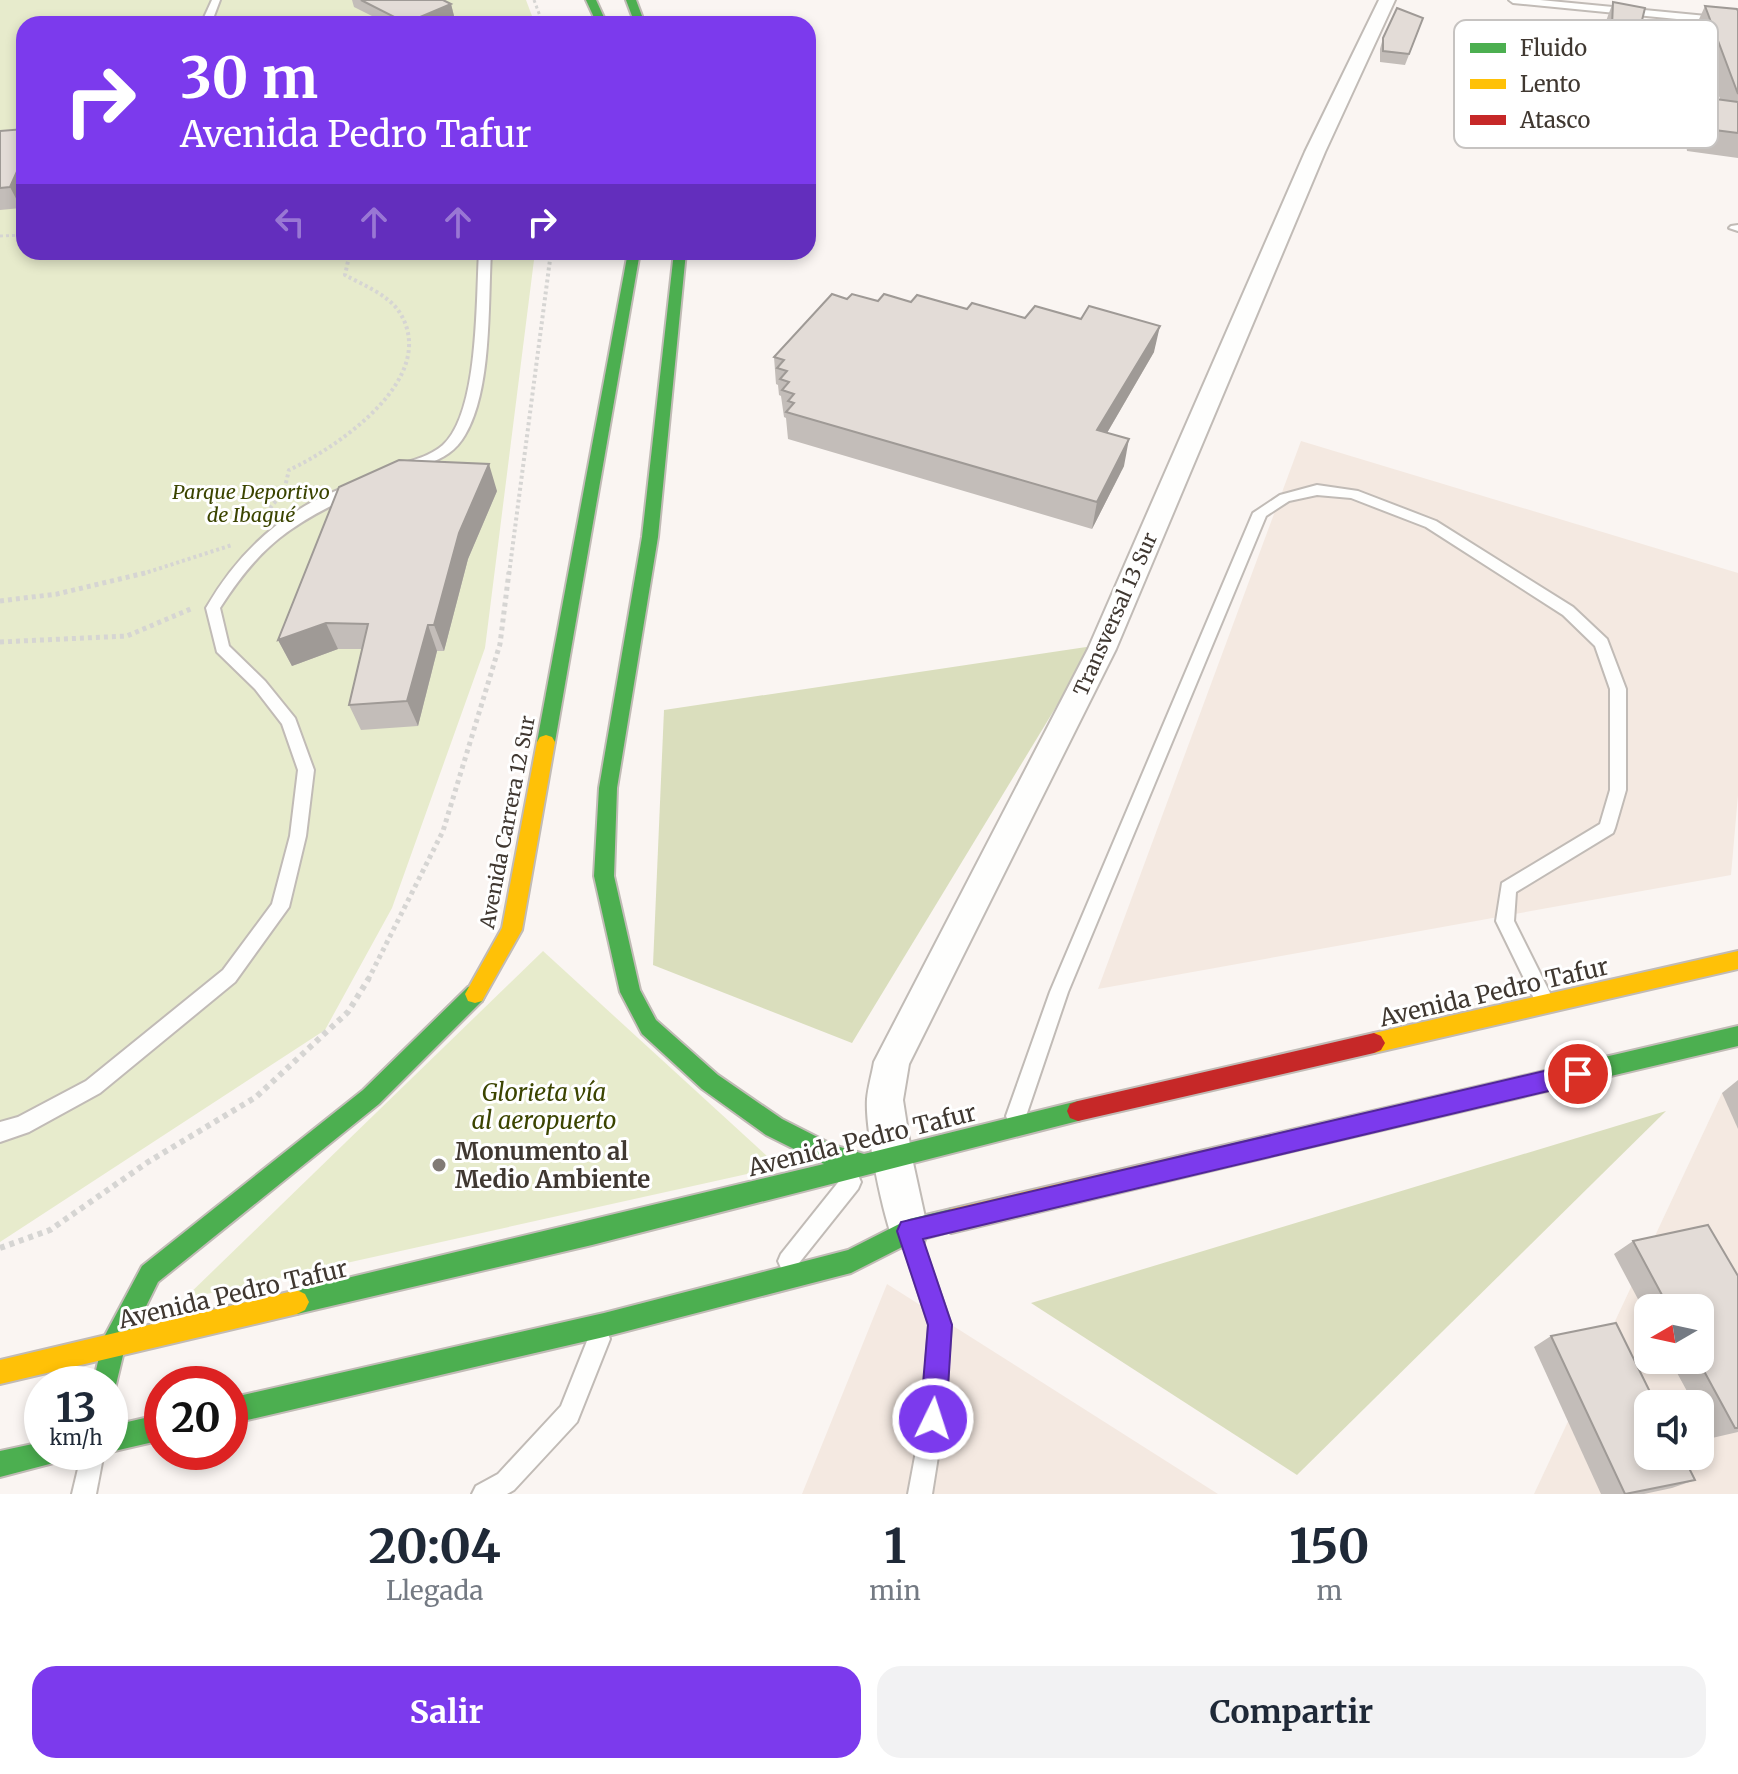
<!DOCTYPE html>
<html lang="es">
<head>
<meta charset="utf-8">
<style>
	:root { --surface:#fff; --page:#f2f2f3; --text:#1f2937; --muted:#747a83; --accent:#7c3aed }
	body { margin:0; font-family:Merriweather,serif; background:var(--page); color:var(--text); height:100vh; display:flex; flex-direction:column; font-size:30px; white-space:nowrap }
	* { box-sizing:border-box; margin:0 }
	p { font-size:26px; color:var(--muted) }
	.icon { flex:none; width:44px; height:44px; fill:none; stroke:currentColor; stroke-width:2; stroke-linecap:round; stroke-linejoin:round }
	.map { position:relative; height:1494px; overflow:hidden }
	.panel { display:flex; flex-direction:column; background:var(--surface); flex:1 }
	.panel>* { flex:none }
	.hud { position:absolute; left:16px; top:16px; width:800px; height:244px; border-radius:24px; box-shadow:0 4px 12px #0003; background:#7c3aed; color:#fff; overflow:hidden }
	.needle { width:52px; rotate:261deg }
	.controls { position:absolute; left:1634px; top:1294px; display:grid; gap:16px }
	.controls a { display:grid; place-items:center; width:80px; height:80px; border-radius:16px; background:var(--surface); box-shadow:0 4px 12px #0003; font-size:40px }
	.speed { position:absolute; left:24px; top:1366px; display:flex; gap:16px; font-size:40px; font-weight:700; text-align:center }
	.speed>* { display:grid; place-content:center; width:104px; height:104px; border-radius:50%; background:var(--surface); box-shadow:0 4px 12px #0003; line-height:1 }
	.speed small { font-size:20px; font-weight:400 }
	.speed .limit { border:12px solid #d22; background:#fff; color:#111 }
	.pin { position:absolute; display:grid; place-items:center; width:68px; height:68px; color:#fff; margin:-34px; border:4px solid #fff; border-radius:50%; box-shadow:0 2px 8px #0007 }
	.me { position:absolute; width:88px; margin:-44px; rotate:4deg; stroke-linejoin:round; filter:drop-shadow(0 0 6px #0008) }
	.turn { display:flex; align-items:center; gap:28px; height:168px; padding:0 32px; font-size:36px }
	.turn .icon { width:104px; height:104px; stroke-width:2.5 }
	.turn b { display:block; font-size:56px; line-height:68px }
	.lanes { display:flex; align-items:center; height:76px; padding:0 32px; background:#0003; justify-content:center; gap:40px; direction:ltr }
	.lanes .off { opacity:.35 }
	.eta { display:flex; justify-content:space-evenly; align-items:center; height:136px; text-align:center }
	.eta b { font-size:48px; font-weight:700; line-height:56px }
	.button { display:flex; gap:16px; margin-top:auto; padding:16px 32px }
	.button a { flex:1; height:92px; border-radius:24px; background:var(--accent); color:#fff; font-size:32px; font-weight:700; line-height:92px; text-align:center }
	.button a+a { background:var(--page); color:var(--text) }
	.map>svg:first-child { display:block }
	.built { fill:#f4e9e1; fill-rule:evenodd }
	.green { fill:#e7ebcc }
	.forest { fill:#dadebd }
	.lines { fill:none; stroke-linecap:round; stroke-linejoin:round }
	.lane-casing { stroke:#c1bbb6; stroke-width:4 }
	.street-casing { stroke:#c1bbb6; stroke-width:4 }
	.fast-casing { stroke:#c1bbb6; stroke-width:4 }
	.slow-casing { stroke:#c1bbb6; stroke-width:4 }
	.jam-casing { stroke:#c1bbb6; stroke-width:4 }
	.path-far3 { stroke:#d6d5d3; stroke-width:3; stroke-dasharray:3 3; stroke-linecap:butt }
	.path-far2 { stroke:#d6d5d3; stroke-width:4; stroke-dasharray:3 3; stroke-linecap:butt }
	.path-far1 { stroke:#d6d5d3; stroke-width:5; stroke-dasharray:4 4; stroke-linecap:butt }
	.path { stroke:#d6d5d3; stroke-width:6; stroke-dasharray:5 5; stroke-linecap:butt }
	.lane { fill:#fefefd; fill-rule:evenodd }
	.street { fill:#fefefd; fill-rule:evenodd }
	.fast { fill:#4caf50; fill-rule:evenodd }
	.slow { fill:#ffc107; fill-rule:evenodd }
	.jam { fill:#c62828; fill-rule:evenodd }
	.wall { fill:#c3bdb9 }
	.shaded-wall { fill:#9f9a96 }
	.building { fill:#e3dcd7; stroke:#9f9a96; stroke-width:2 }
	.route { fill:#7c3aed; stroke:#51269a; stroke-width:2 }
	.poi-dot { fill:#817a75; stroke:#fff; stroke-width:3 }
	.labels { text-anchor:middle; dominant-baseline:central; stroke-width:6; stroke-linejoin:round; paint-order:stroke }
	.park-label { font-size:20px; font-style:italic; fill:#3b4400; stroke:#fff }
	.street-label { font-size:20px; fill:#403831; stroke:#fff }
	.near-street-label { font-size:24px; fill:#403831; stroke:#fff }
	.near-park-label { font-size:24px; font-style:italic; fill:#3b4400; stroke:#fff }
	.near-poi-label { font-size:24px; font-weight:bold; fill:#403831; stroke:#fff; text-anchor:start }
	.key { fill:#fff; stroke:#c6c3c1; stroke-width:2 }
	.key-label { font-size:22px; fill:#403831 }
</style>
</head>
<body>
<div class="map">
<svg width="1738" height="1494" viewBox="0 0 1738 1494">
	<rect width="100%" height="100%" fill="#faf5f2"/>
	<g class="built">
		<polygon points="1301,441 1738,573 1738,795 1731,875 1098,989"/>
		<path d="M1738 1092V1494H1534L1722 1093ZM1648 1308H1700V1360H1648ZM1648 1404H1700V1456H1648Z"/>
		<polygon points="887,1284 1218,1494 802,1494"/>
	</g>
	<g class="green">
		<polygon points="0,0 526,0 535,24 24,24 24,252 535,252 485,648 392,908 325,1030 0,1242"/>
		<polygon points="543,951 779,1167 184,1299"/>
	</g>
	<g class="forest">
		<polygon points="1093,646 852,1043 653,965 664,710"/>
		<polygon points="1666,1111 1297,1475 1031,1303"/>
	</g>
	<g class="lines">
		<defs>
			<g id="lane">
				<polygon points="212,0 220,0 211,24 201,24"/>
				<polygon points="1509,0 1540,0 1738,19 1738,25 1513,3"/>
				<polygon points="1738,225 1738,231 1729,228 1731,226"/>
				<path d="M479 252H491C488 304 492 390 465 435 456 451 443 458 427 464 417 468 407 474 397 472V466C412 460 431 456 443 445 479 412 476 300 479 252Z"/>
				<path d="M355 484 362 489 360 492C292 523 260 545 220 608L229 646 265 681 295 718 314 770 306 836 289 907 235 982 100 1093 29 1132 0 1142V1122L18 1117 86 1081 223 970 272 904 290 836 298 770 282 724 255 689 217 652 206 608C240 549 289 505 355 484Z"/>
				<polygon points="1317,485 1358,491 1436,521 1573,607 1607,639 1626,689 1626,790 1615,828 1613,833 1516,892 1514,921 1555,1003 1553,1009 1546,1011 1539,1009 1496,921 1502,883 1600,824 1610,790 1610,689 1595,646 1563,615 1426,527 1351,498 1317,495 1289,501 1266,516 1068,992 1026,1116 1023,1123 1016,1125 1009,1123 1006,1116 1050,992 1253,513 1280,495"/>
				<polygon points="851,1172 858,1175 861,1182 858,1189 795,1268 788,1271 781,1268 778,1261 781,1254 844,1175"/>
				<polygon points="911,1228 918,1231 921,1238 951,1325 944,1419 932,1494 908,1494 922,1419 929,1325 901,1238 904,1231"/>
				<polygon points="599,1328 607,1331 610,1339 577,1422 514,1490 507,1494 472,1494 476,1486 498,1474 561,1406 591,1331"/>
				<polygon points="82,1452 104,1452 96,1494 72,1494"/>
			</g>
			<path id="street" d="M1379 0H1395L1325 152 1116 649 909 1064 903 1100 912 1158 928 1231 923 1245 909 1250 895 1245C883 1216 865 1130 867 1099 868 1087 872 1074 874 1062L1088 649 1305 152Z"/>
			<g id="fast">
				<polygon points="586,0 596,0 607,24 597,24"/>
				<polygon points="626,0 636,0 645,24 635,24"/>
				<polygon points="628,252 640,252 555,742 552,747 540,747 537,742"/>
				<polygon points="674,252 686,252 658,537 617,788 614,876 640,990 656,1020 718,1075 782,1119 833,1145 864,1154 1078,1101 1086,1104 1089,1111 1086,1118 1078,1121 592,1245 297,1314 289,1310 285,1302 289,1294 297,1290 824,1164 766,1135 702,1089 642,1034 620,992 594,876 599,788 642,537"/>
				<polygon points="475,985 482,987 485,994 482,1001 379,1104 158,1282 124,1351 114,1393 110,1394 110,1384 93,1384 103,1339 142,1266 363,1090 468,987"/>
				<polygon points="1738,1026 1738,1046 1230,1166 1222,1163 1219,1155 1222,1147 1230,1144"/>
				<polygon points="951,1209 959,1213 963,1221 959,1229 912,1242 851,1273 604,1337 230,1424 230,1398 604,1313 848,1250 909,1219"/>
				<polygon points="162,1414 162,1440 110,1452 110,1426"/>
				<polygon points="42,1442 42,1452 65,1452 61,1461 0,1477 0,1451"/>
			</g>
			<g id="slow">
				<polygon points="546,735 552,737 555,742 522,930 482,1001 475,1003 468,1001 465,994 502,928 537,742 540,737"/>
				<polygon points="1738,951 1738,969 1374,1053 1367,1050 1363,1043 1367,1036 1374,1033"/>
				<polygon points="1230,1144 1238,1147 1241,1155 1238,1163 1230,1166 951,1233 943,1229 939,1221 943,1213 951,1209"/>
				<polygon points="297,1290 305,1294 309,1302 305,1310 297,1314 0,1384 0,1360"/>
			</g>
			<polygon id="jam" points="1374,1033 1381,1036 1385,1043 1381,1050 1374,1053 1078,1121 1070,1118 1067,1111 1070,1104 1078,1101"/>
		</defs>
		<use href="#lane" class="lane-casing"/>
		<use href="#street" class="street-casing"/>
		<use href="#fast" class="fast-casing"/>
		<use href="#slow" class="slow-casing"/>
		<use href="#jam" class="jam-casing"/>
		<g class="path-far3">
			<polyline points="534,0 543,24"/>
			<polyline points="0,236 24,235"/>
		</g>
		<g class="path-far2">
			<path d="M270 508 284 491 289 470C338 447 440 378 400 313 389 295 363 285 345 275L350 252"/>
			<polyline points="142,574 232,545"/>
			<polyline points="509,574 551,252"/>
		</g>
		<g class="path-far1">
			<polyline points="0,601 57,594 149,572"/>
			<polyline points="0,642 127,636 193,608"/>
			<polyline points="368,980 443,831 500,644 509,572"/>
		</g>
		<polyline class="path" points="0,1248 50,1230 148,1162 256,1097 348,1012 369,978"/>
		<use href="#lane" class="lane"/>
		<use href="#street" class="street"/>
		<use href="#fast" class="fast"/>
		<use href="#slow" class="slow"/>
		<use href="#jam" class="jam"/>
	</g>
	<g class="wall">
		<polygon points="352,0 443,0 451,4 454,16 436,24 388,24 354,7"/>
		<polygon points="1613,2 1622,102 1613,121 1601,119 1606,21"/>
		<polygon points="1705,6 1738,11 1738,158 1687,151 1682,119 1693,96 1720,99 1695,28"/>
		<polygon points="1419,29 1405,65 1380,62 1380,49 1383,38"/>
		<polygon points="24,129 24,202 21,208 0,210 0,131"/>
		<polygon points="847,299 911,302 1025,318 1154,352 1107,433 1124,466 1092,529 788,439 786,418 784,417 781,396 779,395 778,385 776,384 774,357"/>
		<polygon points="497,491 468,559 444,651 437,651 418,726 361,730 349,705 362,649 338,649 292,666 278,640"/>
		<polygon points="1738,1080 1738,1129 1722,1093"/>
		<polygon points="1633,1241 1738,1276 1738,1432 1712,1438 1700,1416 1700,1404 1694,1404 1670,1360 1700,1360 1700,1308 1648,1308 1648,1318 1614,1254"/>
		<polygon points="1551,1336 1695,1480 1672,1488 1644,1494 1601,1494 1534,1347"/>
	</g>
	<g class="shaded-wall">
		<polygon points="451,4 454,16 436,24 407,24 406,23"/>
		<polygon points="24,156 24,202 21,208 10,187"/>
		<polygon points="1160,326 1154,352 1093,457 1097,430"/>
		<polygon points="1129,439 1124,466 1092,529 1097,502"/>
		<polygon points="489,464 497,491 468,559 444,651 434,625 459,533"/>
		<polygon points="326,623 338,649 292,666 278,640"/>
		<polygon points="428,625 437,651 418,726 407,701"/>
	</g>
	<g class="building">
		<polygon points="361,0 443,0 451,4 406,23"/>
		<polygon points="1613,2 1645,8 1622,102 1609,100"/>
		<polygon points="1705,6 1737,9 1738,11 1738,94"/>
		<polygon points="1397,8 1423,18 1409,54 1383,51 1383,38"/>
		<polygon points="1693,96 1738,102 1738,133 1699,128"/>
		<polygon points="24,129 24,156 10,187 0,188 0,131"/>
		<polygon points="832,294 847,299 852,294 878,301 884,294 911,302 917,295 967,309 972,303 1025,318 1035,306 1081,319 1089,306 1160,326 1097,430 1129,439 1097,502 786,412 794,403 788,401 794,394 782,390 789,382 780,379 787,371 777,368 784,360 774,357"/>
		<polygon points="399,460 489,464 459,533 434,625 428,625 407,701 349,705 368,624 326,623 278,640 339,487"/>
		<polygon points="1708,1225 1738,1276 1738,1428 1735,1428 1698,1360 1700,1360 1700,1308 1669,1308 1633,1241"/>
		<polygon points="1616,1323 1656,1404 1648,1404 1648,1456 1683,1456 1695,1480 1625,1494 1551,1336"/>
	</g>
	<polygon class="route" points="1578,1063 1586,1066 1589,1074 1586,1081 1578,1084 923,1239 952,1325 946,1419 942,1428 933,1432 924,1428 920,1419 928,1325 897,1231 901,1222"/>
	<circle class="poi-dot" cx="439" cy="1165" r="8"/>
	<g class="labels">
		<g class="park-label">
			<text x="251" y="491">Parque Deportivo<tspan x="251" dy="23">de Ibagué</tspan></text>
		</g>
		<g class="street-label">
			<text transform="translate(1115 614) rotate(-66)">Transversal 13 Sur</text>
			<text transform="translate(507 822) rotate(-79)">Avenida Carrera 12 Sur</text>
		</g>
		<g class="near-street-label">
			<text transform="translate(1494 992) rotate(-13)">Avenida Pedro Tafur</text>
			<text transform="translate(862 1140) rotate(-14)">Avenida Pedro Tafur</text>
			<text transform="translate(233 1294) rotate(-13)">Avenida Pedro Tafur</text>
		</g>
		<g class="near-park-label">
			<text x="544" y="1092">Glorieta vía<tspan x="544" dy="28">al aeropuerto</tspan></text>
		</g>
		<g class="near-poi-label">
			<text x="455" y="1151">Monumento al<tspan x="455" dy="28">Medio Ambiente</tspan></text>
		</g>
	</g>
	<rect x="1454" y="20" width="264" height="128" rx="12" class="key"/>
	<rect x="1470" y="43" width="36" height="10" fill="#4caf50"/>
	<rect x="1470" y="79" width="36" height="10" fill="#ffc107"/>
	<rect x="1470" y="115" width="36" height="10" fill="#c62828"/>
	<g class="key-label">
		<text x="1520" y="56">Fluido</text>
		<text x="1520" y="92">Lento</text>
		<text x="1520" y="128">Atasco</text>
	</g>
</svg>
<div class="controls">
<a><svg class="needle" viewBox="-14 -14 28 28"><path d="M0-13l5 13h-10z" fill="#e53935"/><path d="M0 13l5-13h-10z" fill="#747a83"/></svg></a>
<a><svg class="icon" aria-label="sound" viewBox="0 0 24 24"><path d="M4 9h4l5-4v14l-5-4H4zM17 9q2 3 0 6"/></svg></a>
</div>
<div class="speed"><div>13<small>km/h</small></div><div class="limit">20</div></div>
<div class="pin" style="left:1578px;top:1074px;background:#d93025"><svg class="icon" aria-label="arrive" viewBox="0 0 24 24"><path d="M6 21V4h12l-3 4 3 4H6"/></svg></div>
<svg class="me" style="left:933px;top:1419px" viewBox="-20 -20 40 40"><circle r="17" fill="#7c3aed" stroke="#fff" stroke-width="3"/><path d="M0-11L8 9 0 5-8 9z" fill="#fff"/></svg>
<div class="hud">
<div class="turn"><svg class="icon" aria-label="right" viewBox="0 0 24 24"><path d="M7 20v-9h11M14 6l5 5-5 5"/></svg><div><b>30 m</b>Avenida Pedro Tafur</div></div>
<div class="lanes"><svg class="icon off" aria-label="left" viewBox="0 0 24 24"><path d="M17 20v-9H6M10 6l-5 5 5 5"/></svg><svg class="icon off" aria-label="ahead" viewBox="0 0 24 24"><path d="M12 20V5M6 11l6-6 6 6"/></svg><svg class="icon off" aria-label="ahead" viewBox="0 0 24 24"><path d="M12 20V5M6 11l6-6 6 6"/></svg><svg class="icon" aria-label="right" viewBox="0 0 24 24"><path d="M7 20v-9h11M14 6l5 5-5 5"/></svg></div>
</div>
</div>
<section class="panel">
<div class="eta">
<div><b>20:04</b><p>Llegada</p></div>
<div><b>1</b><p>min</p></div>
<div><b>150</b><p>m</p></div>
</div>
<div class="button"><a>Salir</a><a>Compartir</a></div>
</section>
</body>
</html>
